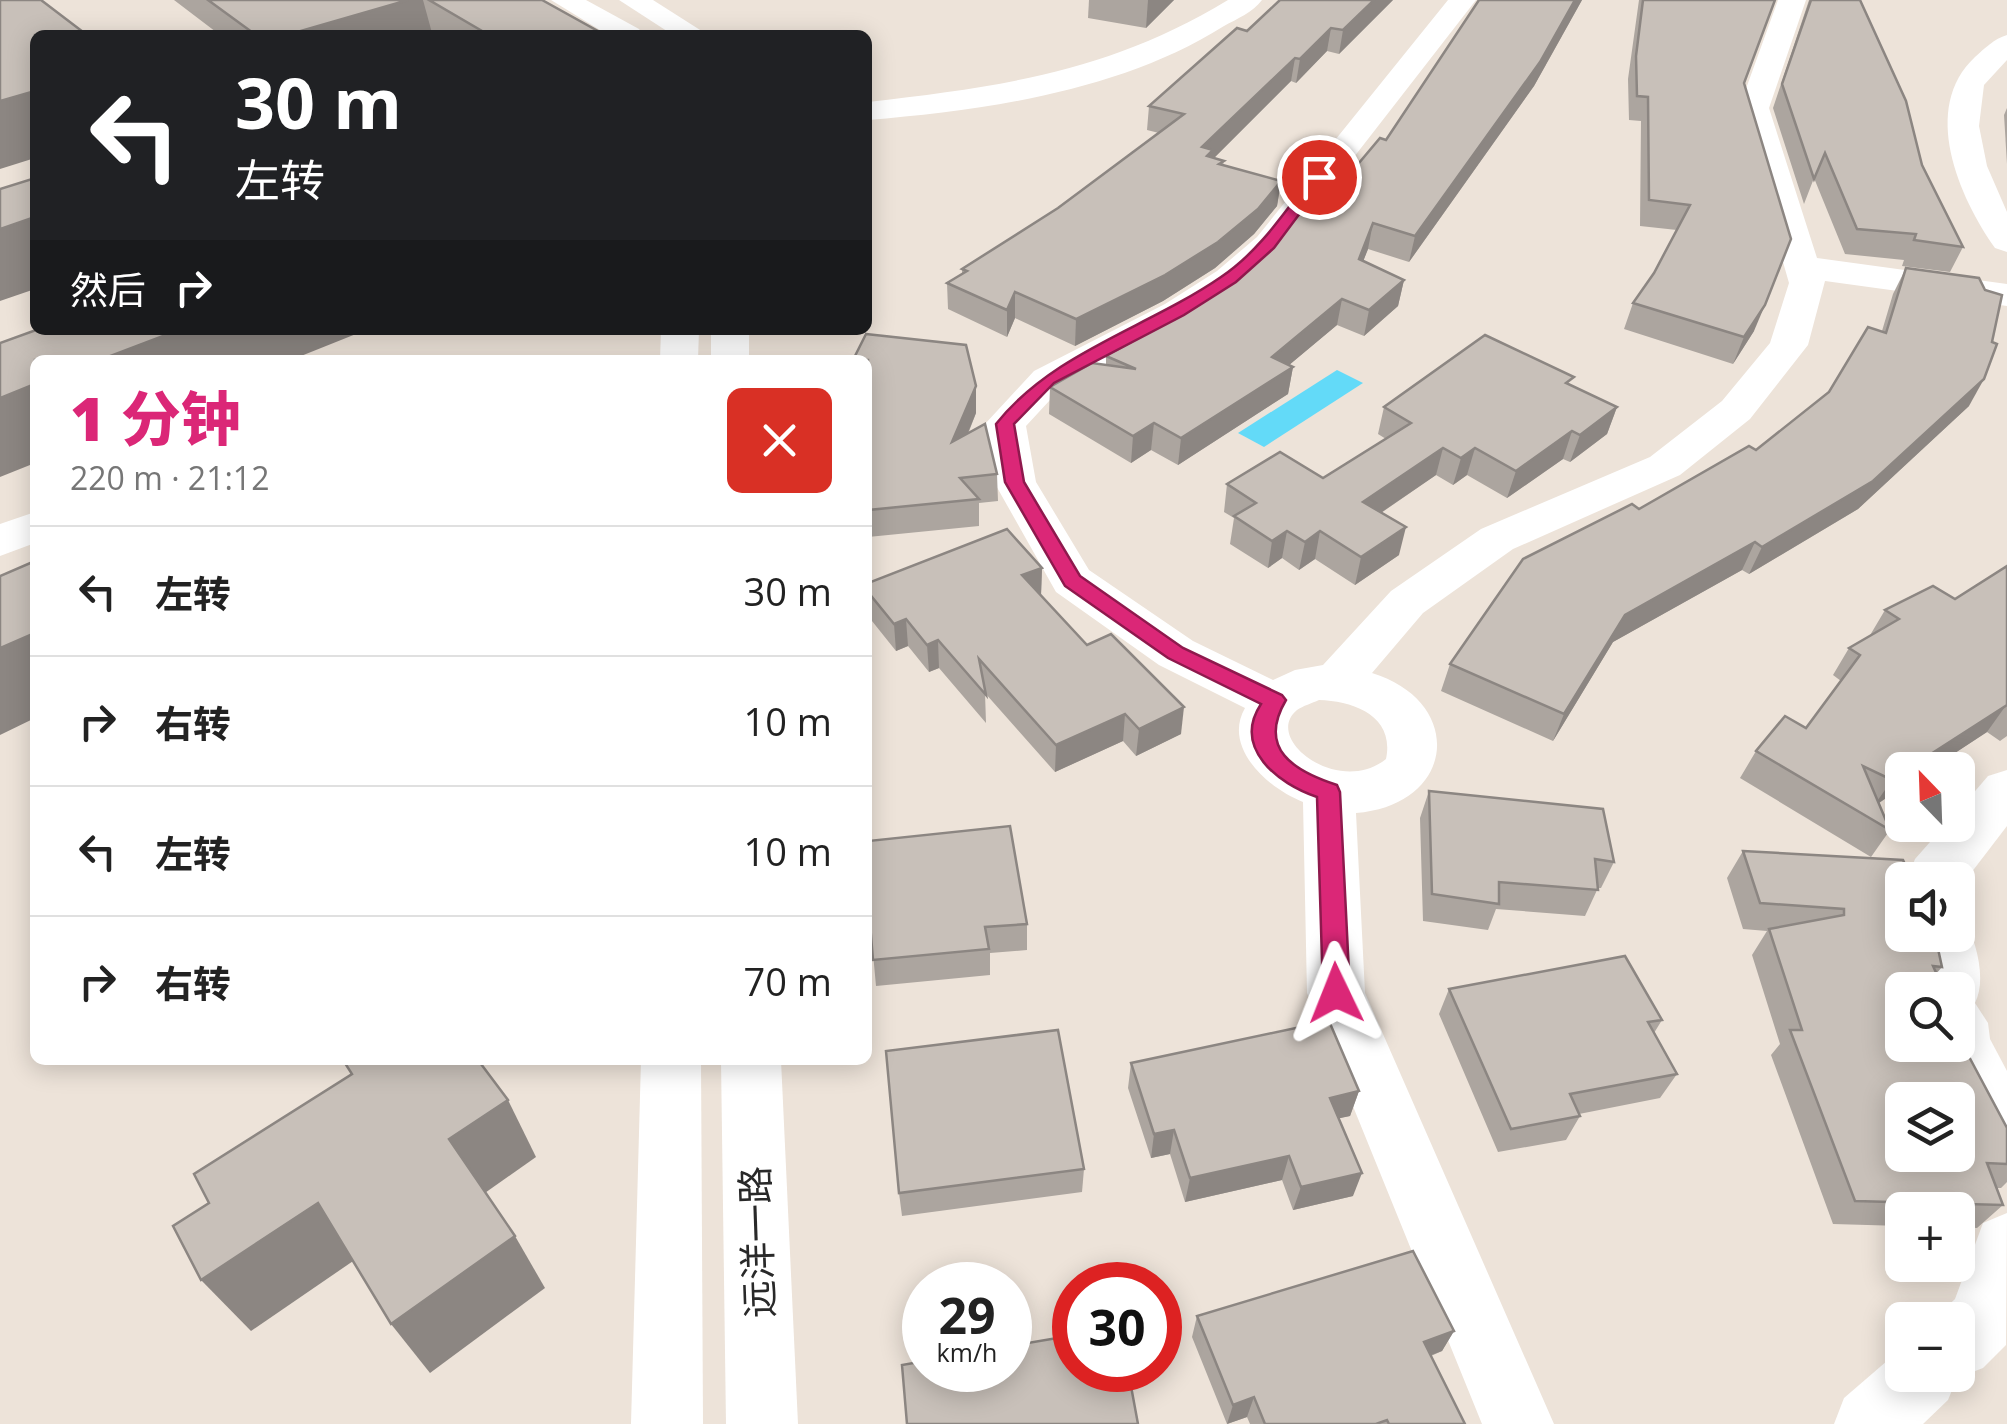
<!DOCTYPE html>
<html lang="zh">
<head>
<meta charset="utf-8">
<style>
	:root { --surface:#fff; --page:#f6f6f6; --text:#222; --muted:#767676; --line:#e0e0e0; --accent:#db2777 }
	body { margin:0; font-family:"Open Sans","Noto Sans SC",sans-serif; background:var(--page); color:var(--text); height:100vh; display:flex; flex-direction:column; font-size:38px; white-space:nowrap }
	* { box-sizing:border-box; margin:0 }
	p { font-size:32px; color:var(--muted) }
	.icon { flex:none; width:55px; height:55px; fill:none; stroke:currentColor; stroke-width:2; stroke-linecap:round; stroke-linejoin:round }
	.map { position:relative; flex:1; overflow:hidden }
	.sheet { position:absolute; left:30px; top:355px; width:842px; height:710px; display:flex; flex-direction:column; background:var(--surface); border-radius:15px; box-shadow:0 5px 25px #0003 }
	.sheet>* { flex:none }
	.top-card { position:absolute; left:30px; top:30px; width:842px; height:305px; border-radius:15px; box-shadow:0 5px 25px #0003; background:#202124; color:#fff; overflow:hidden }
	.needle { width:65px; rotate:337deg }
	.controls { position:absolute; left:1885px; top:752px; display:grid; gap:20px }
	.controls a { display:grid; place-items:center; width:90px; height:90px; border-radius:15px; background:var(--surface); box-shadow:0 5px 25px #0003; font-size:50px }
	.speed { position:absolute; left:902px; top:1262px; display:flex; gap:20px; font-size:50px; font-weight:700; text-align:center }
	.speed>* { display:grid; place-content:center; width:130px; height:130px; border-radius:50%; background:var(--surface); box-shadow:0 5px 25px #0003; line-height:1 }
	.speed small { font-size:25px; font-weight:400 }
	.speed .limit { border:15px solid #d22; background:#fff; color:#111 }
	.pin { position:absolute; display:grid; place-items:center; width:85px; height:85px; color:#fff; margin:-42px; border:5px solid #fff; border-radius:50%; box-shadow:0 2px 10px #0007 }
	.me { position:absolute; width:110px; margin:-55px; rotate:358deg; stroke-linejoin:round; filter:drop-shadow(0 0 8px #0008) }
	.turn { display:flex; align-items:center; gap:35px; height:210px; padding:0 40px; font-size:45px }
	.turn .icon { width:130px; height:130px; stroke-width:2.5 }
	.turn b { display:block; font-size:70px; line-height:85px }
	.then { display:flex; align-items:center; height:95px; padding:0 40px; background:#0003; gap:20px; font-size:38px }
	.round { display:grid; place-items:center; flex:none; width:105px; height:105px; border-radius:15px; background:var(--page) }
	.overview { display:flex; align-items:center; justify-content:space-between; height:170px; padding:0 40px }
	h1 { font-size:60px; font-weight:800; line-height:75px; color:var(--accent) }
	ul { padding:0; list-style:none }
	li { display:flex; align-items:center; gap:30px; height:130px; padding:0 40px; border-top:2px solid var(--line) }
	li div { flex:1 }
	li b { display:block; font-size:38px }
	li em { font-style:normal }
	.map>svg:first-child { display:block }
	.water { fill:#63daf8 }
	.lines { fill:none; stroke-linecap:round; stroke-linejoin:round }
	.minor { fill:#fff; fill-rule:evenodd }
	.wall { fill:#aca59f }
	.shaded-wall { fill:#8c8682 }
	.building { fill:#c8c0b9; stroke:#8c8682; stroke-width:2.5; fill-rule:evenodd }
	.route { fill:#db2777; stroke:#8e194d; stroke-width:2.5 }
	.labels { text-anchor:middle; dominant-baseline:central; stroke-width:9; stroke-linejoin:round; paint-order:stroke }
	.near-street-label { font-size:38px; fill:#292929; stroke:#fff }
</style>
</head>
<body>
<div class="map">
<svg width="2007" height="1424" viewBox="0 0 2007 1424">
	<rect width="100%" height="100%" fill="#ede3d9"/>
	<polygon class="water" points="1337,370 1363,383 1264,447 1238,433"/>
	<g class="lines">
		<g class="minor">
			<polygon points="551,0 586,0 639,29 643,35 608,35"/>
			<polygon points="619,0 653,0 708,35 673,35"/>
			<path d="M1228 0H1262C1253 12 1237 19 1224 26 1121 91 987 110 868 120V102C1004 86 1109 72 1228 0Z"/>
			<path d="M1448 0H1476L1281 251 1243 287 1191 320 1062 387 1026 426 1036 482 1089 570 1193 641 1273 680 1295 670 1323 665 1391 591 1481 529 1650 457 1722 401 1770 343 1789 283 1739 108 1778 0H1806L1769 108 1817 258 2007 284V306L1825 281 1808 345 1750 419 1680 475 1513 549 1423 613 1372 673C1466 702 1456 805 1356 813L1365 993 1554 1424H1482L1307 993 1303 802C1269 789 1222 748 1245 708L1159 665 1056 592 994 482 985 424 1034 371 1165 304 1217 271 1257 237ZM1319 700C1354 701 1395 716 1386 759 1339 797 1262 739 1297 710 1303 706 1312 703 1319 700Z"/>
			<path d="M2007 35V60L1984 85 1979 126 1987 166 2007 212V252L1995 248C1959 197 1920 108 1975 57 1985 48 1994 39 2007 35Z"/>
			<polygon points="661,330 699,330 698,360 660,360"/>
			<rect x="711" y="330" width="38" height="30"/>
			<polygon points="35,512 35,543 0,556 0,524"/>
			<polygon points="2007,770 2007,826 1958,890 1958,880 1907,880 1915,859 1945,825 1958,825 1958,811 1988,776"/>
			<path d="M1958 916 1964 918C1976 941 1987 979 1975 1003L1988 1023 1990 1039 2007 1071V1163L1985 1155 1931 1045H1958V990H1923L1915 935H1958Z"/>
			<polygon points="641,1060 701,1060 703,1424 631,1424"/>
			<polygon points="721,1060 781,1060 798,1424 726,1424"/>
			<polygon points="2007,1213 2006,1345 1983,1368 1957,1378 1948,1400 1923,1424 1834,1424 1844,1398 1902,1348 1902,1375 1958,1375 1958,1320 1933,1320 1955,1299 1983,1223"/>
		</g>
	</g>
	<g class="wall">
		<polygon points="174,0 542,0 605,35 435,35 432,33 426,35 220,35"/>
		<polygon points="1089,0 1174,0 1146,28 1088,18"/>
		<polygon points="1393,0 1339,54 1327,51 1296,83 1291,81 1214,158 1224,161 1223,165 1281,181 1277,206 1254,234 1215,268 1163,301 1075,346 1015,318 1007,337 948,309 947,283 962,274 962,269 1058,208 1159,133 1147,130 1149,106 1247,31"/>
		<polygon points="1479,0 1582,0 1534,86 1409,262 1368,249 1363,261 1404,280 1398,306 1364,336 1337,325 1289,365 1293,367 1288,394 1178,465 1151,450 1131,463 1049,414 1050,387 1106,365 1106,356 1116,350 1117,337 1196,297 1249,264 1332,195 1386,140"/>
		<polygon points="1639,0 1775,0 1744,83 1754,331 1733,364 1624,329 1633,303 1654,273 1677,230 1640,226 1641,121 1629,120 1628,79"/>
		<polygon points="1809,0 1860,0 1922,165 1963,247 1950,272 1902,266 1904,260 1845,254 1814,178 1804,204 1773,108"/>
		<polygon points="2007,108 2007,164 2004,115"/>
		<polygon points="1906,268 1969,406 1858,509 1749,574 1742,570 1613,642 1553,741 1441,691 1450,664 1639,509 1756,450 1829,392 1882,331 1893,294"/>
		<polygon points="868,360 976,413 968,434 997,474 998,501 979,503 979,526 868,537"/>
		<polygon points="1571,386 1617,407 1607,434 1570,462 1563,459 1507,498 1467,475 1453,485 1436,475 1381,513 1399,555 1355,585 1315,559 1299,570 1282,558 1268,568 1230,544 1234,518 1224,512 1227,484 1323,478 1386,439 1378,434 1384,407"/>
		<polygon points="2007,566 2007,736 2000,741 1987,732 1929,770 1902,770 1902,787 1879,803 1890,830 1871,857 1740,778 1756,751 1806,728 1841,681 1833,675 1849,648 1869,637 1885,610 1955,599"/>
		<polygon points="1042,568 1041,595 1087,645 1181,734 1136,756 1123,741 1055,772 985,693 986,723 939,668 929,672 908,646 896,651 868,616 868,583"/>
		<polygon points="1429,791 1614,862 1601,888 1598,888 1585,916 1496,909 1488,930 1423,921 1420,818"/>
		<polygon points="1743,851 1942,967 1936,974 1902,990 2007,1128 2007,1182 2001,1188 1996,1188 2003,1205 1977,1228 1958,1227 1958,1210 1902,1210 1902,1226 1833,1224 1771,1055 1780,1044 1752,955 1767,931 1743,929 1727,878"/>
		<polygon points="868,899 1027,924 1027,950 990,953 990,975 876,986"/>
		<polygon points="1449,989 1662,1020 1654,1033 1677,1074 1660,1098 1579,1114 1580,1116 1566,1140 1498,1152 1439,1014"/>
		<polygon points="1131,1063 1359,1091 1350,1116 1339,1118 1353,1196 1293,1210 1282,1180 1185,1202 1170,1154 1151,1158 1128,1088"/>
		<polygon points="1084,1169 1082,1192 902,1216 899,1193"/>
		<polygon points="1197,1316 1454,1331 1442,1351 1431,1356 1465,1424 1250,1424 1247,1417 1227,1424 1192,1337"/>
	</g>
	<g class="shaded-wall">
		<polygon points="408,0 423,0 432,33 426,35 287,35"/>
		<polygon points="1148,0 1174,0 1146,28"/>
		<polygon points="1374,0 1393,0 1339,54 1343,30"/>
		<polygon points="1575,0 1582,0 1534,86 1409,262 1415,236"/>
		<polygon points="1331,28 1327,51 1296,83 1300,59"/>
		<polygon points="1295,58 1291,81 1206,166 1202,147"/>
		<polygon points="35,91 35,158 0,169 0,101"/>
		<polygon points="1281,181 1277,206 1254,234 1215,268 1163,301 1075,346 1076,319"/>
		<polygon points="35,217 35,289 0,301 0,229"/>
		<polygon points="1373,223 1368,249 1354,285 1359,259"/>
		<polygon points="1404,280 1398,306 1364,336 1369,310"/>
		<polygon points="1015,292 1015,318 1007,337 1007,310"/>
		<polygon points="1342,299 1337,325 1270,381 1293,367 1288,394 1178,465 1181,438 1272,357"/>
		<polygon points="1765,305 1754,331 1733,364 1744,337"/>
		<polygon points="179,330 366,330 291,360 100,360"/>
		<polygon points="1984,379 1969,406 1858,509 1749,574 1762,547"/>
		<polygon points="35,384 35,463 0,477 0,398"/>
		<polygon points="976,386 976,413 953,469 952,442"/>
		<polygon points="1617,407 1607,434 1570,462 1580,435"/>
		<polygon points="1154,423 1151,450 1131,463 1133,436"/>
		<polygon points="1572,431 1563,459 1507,498 1516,471"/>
		<polygon points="1443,448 1436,475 1357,529 1363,502"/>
		<polygon points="1475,448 1467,475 1453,485 1461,458"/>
		<polygon points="1406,527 1399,555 1355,585 1361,557"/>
		<polygon points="1287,531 1282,558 1268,568 1272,541"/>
		<polygon points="1320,531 1315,559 1299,570 1305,542"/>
		<polygon points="1755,542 1742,570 1613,642 1553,741 1564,714 1625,615"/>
		<polygon points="1042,568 1041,595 1022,575"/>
		<polygon points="906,619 908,646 896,651 894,624"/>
		<polygon points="35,633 35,718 0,735 0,648"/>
		<polygon points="938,640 939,668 929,672 927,645"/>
		<polygon points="2007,704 1987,732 1929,770 1906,770"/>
		<polygon points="1184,707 1181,734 1136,756 1139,729"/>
		<polygon points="1125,714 1123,741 1055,772 1056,745"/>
		<polygon points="1902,773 1902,787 1873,807 1892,780"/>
		<polygon points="1359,1091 1350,1116 1322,1122 1330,1098"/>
		<polygon points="508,1100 536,1157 482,1195 449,1139"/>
		<polygon points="1174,1130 1170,1154 1151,1158 1154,1134"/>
		<polygon points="1289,1156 1282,1180 1185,1202 1190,1178"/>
		<polygon points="1362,1173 1353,1196 1293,1210 1301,1187"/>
		<polygon points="318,1203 359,1257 251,1331 201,1280"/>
		<polygon points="515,1236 545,1288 430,1373 391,1324"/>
		<polygon points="1454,1331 1442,1351 1413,1362 1424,1342"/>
		<polygon points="1254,1397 1247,1417 1227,1424 1233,1405"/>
	</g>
	<g class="building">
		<polygon points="0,0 41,0 87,35 35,35 35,91 0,101"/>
		<polygon points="208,0 408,0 287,35 256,35"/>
		<polygon points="429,0 542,0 605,35 489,35"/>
		<polygon points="1280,0 1374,0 1343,30 1331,28 1300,59 1295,58 1202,147 1213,150 1207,156 1224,161 1219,164 1281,181 1258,209 1218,242 1165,275 1076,319 1015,292 1007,310 947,283 967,271 962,269 1058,208 1184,114 1149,106 1237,28 1247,31"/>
		<polygon points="1479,0 1575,0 1540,62 1415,236 1373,223 1359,259 1404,280 1369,310 1342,299 1272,357 1293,367 1181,438 1154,423 1133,436 1050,387 1092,363 1136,369 1106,356 1129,343 1117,337 1196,297 1249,264 1288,228 1317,191 1332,195 1380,138 1386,140"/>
		<polygon points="1643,0 1775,0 1744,83 1791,239 1765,305 1744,337 1633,303 1654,273 1690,205 1649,200 1648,97 1637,96 1636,56"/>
		<polygon points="1811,0 1860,0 1906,101 1922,165 1963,247 1914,240 1916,234 1857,229 1825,153 1814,179 1782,84"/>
		<polygon points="32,179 35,187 35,217 0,229 0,189"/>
		<polygon points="1906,268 1979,278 1985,290 2002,295 1992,342 1997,344 1984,379 1873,481 1762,547 1755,542 1625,615 1564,714 1450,664 1523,559 1632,504 1639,509 1749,446 1756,450 1829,392 1868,327 1886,333"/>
		<polygon points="36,330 179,330 100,360 35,360 35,384 0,398 0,343"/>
		<polygon points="866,334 966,345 976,386 952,442 985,424 997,474 960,478 979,499 868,510 868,360 853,360"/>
		<polygon points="1485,335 1574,377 1566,383 1617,407 1580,435 1572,431 1516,471 1475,448 1461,458 1443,448 1363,502 1406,527 1361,557 1320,531 1305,542 1287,531 1272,541 1234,516 1256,503 1227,484 1280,452 1323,478 1411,423 1384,407"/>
		<polygon points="1007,529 1042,568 1022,575 1087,645 1111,634 1184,707 1139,729 1125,714 1056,745 979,659 986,695 938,640 927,645 906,619 894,624 868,592 868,583"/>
		<polygon points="35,561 35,633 0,648 0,576"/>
		<polygon points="2007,566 2007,705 1906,770 1902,770 1902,773 1892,780 1863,766 1890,830 1756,751 1785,716 1806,728 1860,655 1849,648 1899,619 1885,610 1933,586 1955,599"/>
		<polygon points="1429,791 1603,809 1614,862 1595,859 1598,890 1499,882 1499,904 1432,894"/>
		<polygon points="1010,826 1027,924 985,927 989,949 873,960 868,899 868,841"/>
		<path d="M1743 851 1903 860 1912 880H1902V935H1935L1942 967 1933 966 1944 990H1902V1045H1958V1036L2007 1128V1164L1987 1163 2003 1205 1855 1201 1790 1030H1802L1769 929 1844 915V909L1760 903ZM1902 1100H1958V1155H1902Z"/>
		<polygon points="1625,956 1662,1020 1648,1022 1677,1074 1570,1094 1580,1116 1511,1129 1449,989"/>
		<polygon points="1329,1021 1359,1091 1330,1098 1362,1173 1301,1187 1289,1156 1190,1178 1174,1130 1154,1134 1131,1063"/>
		<polygon points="1058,1030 1084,1169 899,1193 886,1051"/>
		<polygon points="343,1060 478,1060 508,1100 449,1139 515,1236 391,1324 318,1203 201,1280 173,1226 209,1203 194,1174 352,1074"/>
		<polygon points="1413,1251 1454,1331 1424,1342 1465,1424 1389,1424 1387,1420 1376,1424 1265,1424 1254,1397 1233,1405 1197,1316"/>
		<polygon points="1075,1335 1075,1370 1128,1370 1138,1424 907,1424 902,1365 925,1361 925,1370 1010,1370 1010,1346"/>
	</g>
	<path class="route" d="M1314 174 1327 177 1274 248 1236 282 1184 315 1054 383 1014 424 1024 482 1080 576 1183 648 1282 695 1286 700C1257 749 1294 771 1337 785L1340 792 1350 993 1346 1001 1336 1005 1327 1001 1323 993 1317 797C1278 784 1232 748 1261 704L1168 658 1065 586 1005 482 996 424C1053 352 1147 328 1221 277 1260 251 1286 210 1314 174Z"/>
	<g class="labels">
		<g class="near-street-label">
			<text transform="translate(756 1242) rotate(-92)">远洋一路</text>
		</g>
	</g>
</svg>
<div class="controls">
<a><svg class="needle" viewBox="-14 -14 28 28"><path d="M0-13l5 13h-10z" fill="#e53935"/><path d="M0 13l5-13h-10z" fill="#767676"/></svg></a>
<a><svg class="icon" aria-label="sound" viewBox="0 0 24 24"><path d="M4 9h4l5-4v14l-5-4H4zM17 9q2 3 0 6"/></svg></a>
<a><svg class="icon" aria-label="search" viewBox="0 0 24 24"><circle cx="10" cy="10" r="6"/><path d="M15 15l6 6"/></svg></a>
<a><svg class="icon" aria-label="layers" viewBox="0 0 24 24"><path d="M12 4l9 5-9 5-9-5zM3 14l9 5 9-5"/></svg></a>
<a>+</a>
<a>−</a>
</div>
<div class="speed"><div>29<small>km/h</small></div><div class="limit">30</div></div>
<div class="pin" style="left:1319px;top:177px;background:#d93025"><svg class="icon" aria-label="arrive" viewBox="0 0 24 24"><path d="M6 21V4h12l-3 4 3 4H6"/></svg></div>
<svg class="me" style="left:1336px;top:993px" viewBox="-20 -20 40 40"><path d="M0-17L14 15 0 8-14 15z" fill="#db2777" stroke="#fff" stroke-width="4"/></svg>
<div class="top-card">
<div class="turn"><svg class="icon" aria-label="left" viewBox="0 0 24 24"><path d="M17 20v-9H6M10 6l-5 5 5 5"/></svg><div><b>30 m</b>左转</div></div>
<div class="then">然后<svg class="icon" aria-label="right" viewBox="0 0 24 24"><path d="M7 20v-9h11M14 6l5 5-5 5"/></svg></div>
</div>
<section class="sheet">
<div class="overview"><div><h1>1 分钟</h1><p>220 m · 21:12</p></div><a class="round" style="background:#d93025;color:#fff"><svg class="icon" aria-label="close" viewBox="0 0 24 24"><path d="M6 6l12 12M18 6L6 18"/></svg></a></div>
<ul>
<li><svg class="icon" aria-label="left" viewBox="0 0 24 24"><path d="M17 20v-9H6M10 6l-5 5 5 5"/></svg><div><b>左转</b></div><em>30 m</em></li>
<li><svg class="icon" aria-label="right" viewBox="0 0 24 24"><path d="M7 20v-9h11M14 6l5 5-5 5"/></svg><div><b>右转</b></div><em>10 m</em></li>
<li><svg class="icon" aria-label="left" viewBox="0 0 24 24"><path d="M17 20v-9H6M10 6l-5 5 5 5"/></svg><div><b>左转</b></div><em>10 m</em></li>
<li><svg class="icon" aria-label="right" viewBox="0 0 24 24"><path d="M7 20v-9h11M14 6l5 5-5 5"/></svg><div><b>右转</b></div><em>70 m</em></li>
</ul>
</section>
</div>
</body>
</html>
